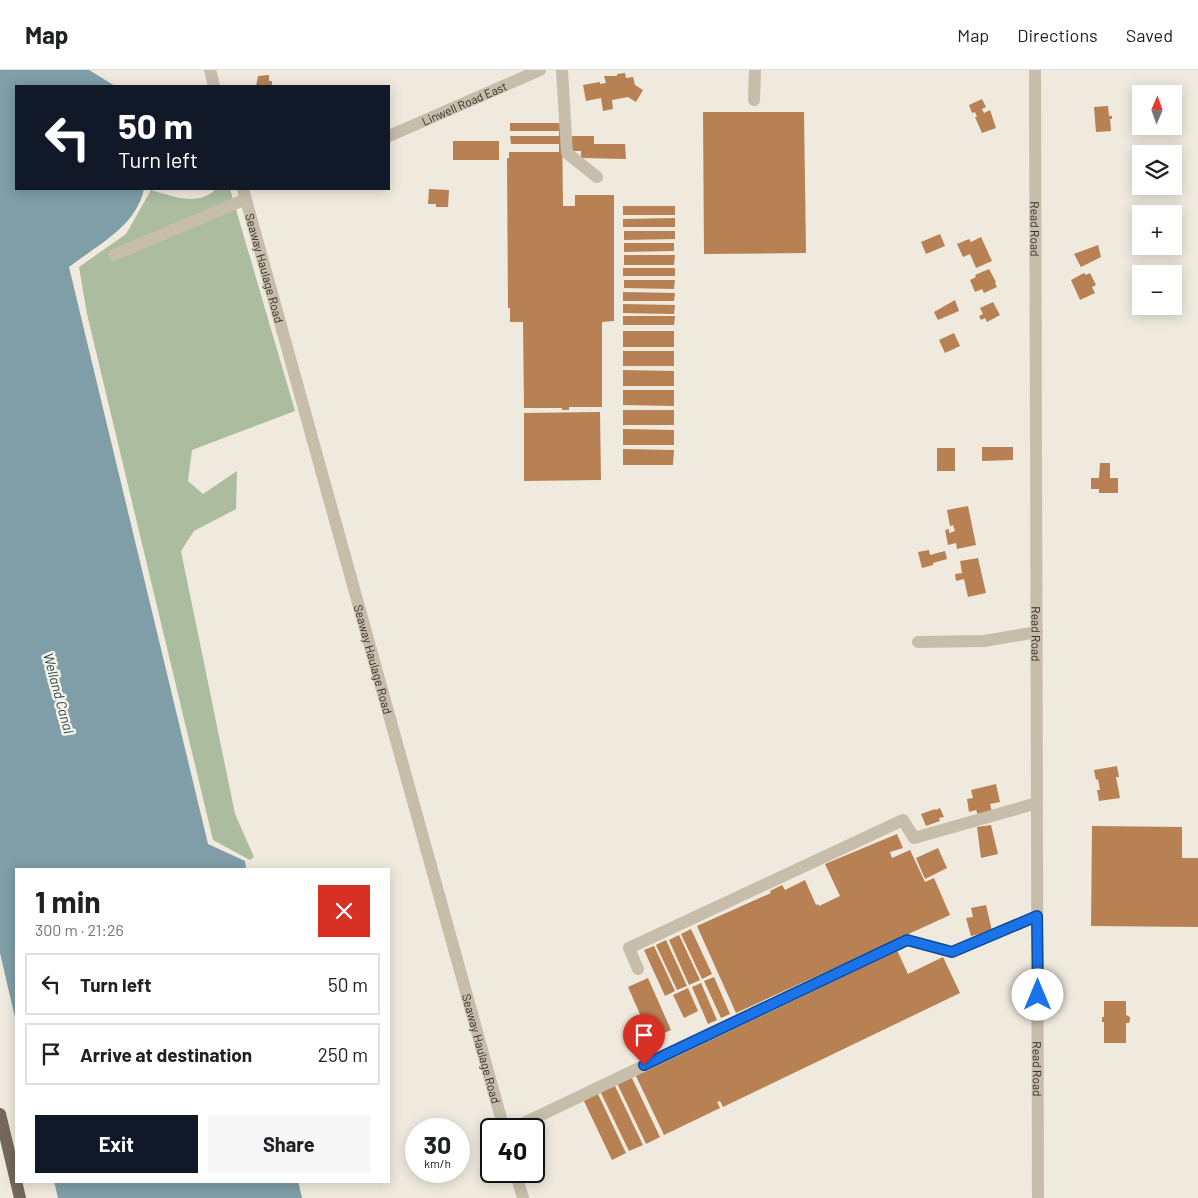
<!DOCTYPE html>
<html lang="en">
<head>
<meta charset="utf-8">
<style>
	:root { --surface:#fff; --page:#f6f6f6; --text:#202124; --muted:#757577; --line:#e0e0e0; --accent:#111827 }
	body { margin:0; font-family:Barlow,sans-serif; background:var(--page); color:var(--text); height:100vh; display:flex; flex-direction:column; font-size:19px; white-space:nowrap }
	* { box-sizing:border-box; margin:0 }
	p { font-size:16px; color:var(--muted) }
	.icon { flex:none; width:28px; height:28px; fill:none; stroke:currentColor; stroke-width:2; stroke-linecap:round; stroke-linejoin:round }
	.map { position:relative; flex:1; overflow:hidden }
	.side { position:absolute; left:15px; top:798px; width:375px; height:315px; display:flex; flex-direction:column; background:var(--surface); border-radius:0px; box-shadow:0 2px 12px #0003 }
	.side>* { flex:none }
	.hud { position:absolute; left:15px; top:15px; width:375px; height:105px; border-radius:0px; box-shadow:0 2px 12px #0003; background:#111827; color:#fff; overflow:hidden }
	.needle { width:32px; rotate:2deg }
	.fabs { position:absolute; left:1132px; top:15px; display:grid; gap:10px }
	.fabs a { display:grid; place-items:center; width:50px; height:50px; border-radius:0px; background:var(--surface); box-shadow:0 2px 12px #0003; font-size:25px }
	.speed { position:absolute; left:405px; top:1048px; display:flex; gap:10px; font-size:25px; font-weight:700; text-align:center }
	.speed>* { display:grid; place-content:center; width:65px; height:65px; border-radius:50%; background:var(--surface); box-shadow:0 2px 12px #0003; line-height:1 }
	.speed small { font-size:12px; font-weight:400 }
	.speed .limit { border:2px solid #111; border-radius:8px; background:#fff; color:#111 }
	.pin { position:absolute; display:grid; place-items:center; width:42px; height:42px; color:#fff; margin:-51px -21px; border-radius:50% 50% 50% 0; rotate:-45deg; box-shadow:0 0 5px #0007 }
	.pin .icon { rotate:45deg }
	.me { position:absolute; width:55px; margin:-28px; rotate:0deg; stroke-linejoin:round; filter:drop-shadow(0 0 4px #0008) }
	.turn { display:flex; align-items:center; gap:18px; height:105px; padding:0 20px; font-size:22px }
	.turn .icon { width:65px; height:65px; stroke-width:2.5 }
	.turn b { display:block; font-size:35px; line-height:42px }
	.round { display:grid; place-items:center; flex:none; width:52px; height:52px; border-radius:0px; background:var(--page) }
	.headline { display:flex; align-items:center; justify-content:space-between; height:85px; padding:0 20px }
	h1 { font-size:30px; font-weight:700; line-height:38px }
	.primary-button { display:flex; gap:10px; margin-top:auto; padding:10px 20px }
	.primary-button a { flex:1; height:58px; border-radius:0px; background:var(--accent); color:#fff; font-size:20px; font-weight:700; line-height:58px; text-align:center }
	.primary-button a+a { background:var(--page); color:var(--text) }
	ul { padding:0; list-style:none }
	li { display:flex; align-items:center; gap:15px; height:62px; margin:0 10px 8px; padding:0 10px; border:2px solid var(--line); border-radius:0px }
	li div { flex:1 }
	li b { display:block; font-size:19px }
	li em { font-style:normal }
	header { display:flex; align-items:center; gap:30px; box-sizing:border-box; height:70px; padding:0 25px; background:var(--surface); border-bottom:1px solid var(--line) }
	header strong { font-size:24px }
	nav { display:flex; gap:28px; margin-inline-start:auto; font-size:18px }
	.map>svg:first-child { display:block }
	.green { fill:#acbc9f }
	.water { fill:#7f9ea8 }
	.building { fill:#b78153 }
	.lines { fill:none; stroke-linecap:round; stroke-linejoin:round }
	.minor { stroke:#c6bdaa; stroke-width:12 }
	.major { stroke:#74695c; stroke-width:12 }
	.route-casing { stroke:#114b97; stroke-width:12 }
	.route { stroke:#1a73e8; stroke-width:9 }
	.labels { text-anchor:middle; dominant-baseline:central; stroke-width:5; stroke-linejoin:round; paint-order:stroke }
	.street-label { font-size:12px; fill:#342f29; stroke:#f7f4e9 }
	.water-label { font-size:14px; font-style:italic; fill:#234450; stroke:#f7f4e9 }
</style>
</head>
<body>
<header>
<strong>Map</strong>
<nav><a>Map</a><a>Directions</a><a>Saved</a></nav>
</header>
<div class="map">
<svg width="1198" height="1128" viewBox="0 0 1198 1128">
	<rect width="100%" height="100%" fill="#efeadd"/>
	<path class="green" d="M216 119H230L295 341 192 380 188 411 203 424 237 401 236 439 194 461 181 481 235 744 254 787 250 790 213 770 87 244 79 197 126 164 151 120C172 126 198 137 216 119Z"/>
	<g class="water">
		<path d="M0 0H89L115 16H16V119H144C136 157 97 175 69 197L208 774 245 791 246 799H16V952L0 883Z"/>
		<polygon points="54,1111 298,1111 302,1128 58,1128"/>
	</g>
	<g class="building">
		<polygon points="625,3 626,8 633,7 635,15 643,20 636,32 628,27 612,30 613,39 603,41 601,28 586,31 583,15 600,12 600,14 606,13 604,6 617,6 617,4"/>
		<polygon points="269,5 269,11 272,11 272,16 256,16 258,6"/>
		<polygon points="982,29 986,37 982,39 984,43 990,40 996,58 982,63 975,47 977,47 975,42 972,43 969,35"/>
		<polygon points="1108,36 1109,46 1112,46 1112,49 1110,49 1111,61 1096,62 1094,37"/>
		<polygon points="703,42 804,42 806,183 704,184"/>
		<polygon points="510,53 562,53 563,136 575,136 575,125 614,125 614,251 602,252 602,337 569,337 569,340 562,340 562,338 524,338 523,252 510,252 510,238 508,238 507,88 509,88 509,82 559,82 559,74 511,74 510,66 559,66 559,61 510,61"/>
		<polygon points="572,66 594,66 594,74 625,74 626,89 581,88 581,81 572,81"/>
		<rect x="453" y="71" width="46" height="19"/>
		<polygon points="429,119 449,120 448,137 436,137 436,134 428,134"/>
		<rect x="623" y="136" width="52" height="9"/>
		<polygon points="675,148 675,157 623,157 623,149"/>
		<polygon points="624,161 675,161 675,169 624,170"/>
		<polygon points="940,164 945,176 926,184 921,172"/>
		<polygon points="981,167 992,191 976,198 970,184 963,187 957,174 969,169 971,172"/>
		<polygon points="624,173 674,173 674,181 624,182"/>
		<polygon points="1098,175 1101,187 1081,197 1074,184"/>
		<polygon points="624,185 675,185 674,195 624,195"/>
		<rect x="623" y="198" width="52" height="8"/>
		<polygon points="989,199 996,212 995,213 997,217 984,223 982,219 975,222 970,210 976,207 975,205"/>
		<polygon points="1084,203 1086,205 1090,203 1096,215 1092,217 1095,223 1080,230 1071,210"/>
		<polygon points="624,210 675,210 674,219 624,218"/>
		<polygon points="623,222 675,223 674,231 623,231"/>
		<polygon points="955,230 959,241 938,250 934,242"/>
		<polygon points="993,232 1000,245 987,252 985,248 981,250 979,246 983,244 980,238"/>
		<polygon points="623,234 675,235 674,244 623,243"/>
		<polygon points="623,246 675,246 674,255 623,255"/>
		<rect x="623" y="261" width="51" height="16"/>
		<polygon points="954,263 960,276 945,283 939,270"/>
		<rect x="623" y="281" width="51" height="15"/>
		<polygon points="623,300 674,301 674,316 623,316"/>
		<polygon points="623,320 674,320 674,336 623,335"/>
		<rect x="623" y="340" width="51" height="15"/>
		<polygon points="600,342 601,410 524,411 524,343"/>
		<polygon points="623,359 674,360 674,375 623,375"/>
		<polygon points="982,377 1013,377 1013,390 982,391"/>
		<rect x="937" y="378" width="18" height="23"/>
		<polygon points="623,379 674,380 673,395 623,395"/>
		<polygon points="1100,393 1110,393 1110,408 1118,408 1118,423 1099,423 1099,419 1091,419 1091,408 1099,408"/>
		<polygon points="968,436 976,475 957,479 956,473 948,475 945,460 949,459 949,463 955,461 953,455 950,456 947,440"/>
		<polygon points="929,480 930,485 945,481 947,489 933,493 933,495 922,498 918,482"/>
		<polygon points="978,488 986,523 968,527 964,509 956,511 955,504 962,503 960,491"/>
		<polygon points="1117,696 1119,707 1116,707 1120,728 1099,731 1097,720 1100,720 1098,709 1096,710 1094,700"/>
		<polygon points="996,714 1000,732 990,734 992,742 978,745 976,740 969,742 967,729 973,728 971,720"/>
		<polygon points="940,738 944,747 939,748 940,751 926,756 921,744 935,739 936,740"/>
		<polygon points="991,755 998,784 981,788 977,757"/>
		<polygon points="1092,756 1182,757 1182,788 1198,788 1198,857 1091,856"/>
		<polygon points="897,764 903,778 890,782 892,788 910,780 925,812 934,808 950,845 736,943 697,856 771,823 770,821 782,815 785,820 805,810 816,835 818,834 819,836 840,826 825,794"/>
		<polygon points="938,778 947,798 925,809 916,788"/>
		<polygon points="986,835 992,861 971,866 966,848 973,847 971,838"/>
		<polygon points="691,859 712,904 702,909 681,864"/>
		<polygon points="679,865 700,910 689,915 669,870"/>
		<polygon points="666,870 687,916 677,920 656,875"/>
		<polygon points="654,876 675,921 665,926 644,880"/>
		<polygon points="896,878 908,904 943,887 960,923 723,1037 720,1031 717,1032 720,1038 664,1065 635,1004"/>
		<polygon points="714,907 730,944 721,948 704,911"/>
		<polygon points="648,908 671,960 651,969 628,917"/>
		<polygon points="701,913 717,950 708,954 692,917"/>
		<polygon points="688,918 698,941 684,948 673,925"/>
		<polygon points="1104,931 1126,931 1126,945 1130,947 1130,950 1129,953 1126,953 1126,973 1104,973 1104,952 1102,952 1102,947 1104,947"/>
		<polygon points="631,1006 660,1067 646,1074 617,1013"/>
		<polygon points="614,1014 643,1075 629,1081 600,1021"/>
		<polygon points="597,1022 626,1083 612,1090 583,1029"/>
	</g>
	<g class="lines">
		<g class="minor">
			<polyline points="210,0 214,16"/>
			<polyline points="562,0 567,83 597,107"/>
			<path id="s1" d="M1035 0 1038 1128"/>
			<polyline points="754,30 755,0"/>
			<path id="s2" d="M389 66 540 0"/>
			<path id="s3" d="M243 119 504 1059"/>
			<polyline points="114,185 246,129"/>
			<polyline points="918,572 984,571 1037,562"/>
			<polyline points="638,899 629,878 903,750 914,768 1037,733"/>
			<polyline points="503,1057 522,1054 907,870 952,882 1037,846"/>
			<polyline points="515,1101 523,1128"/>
		</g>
		<g class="major">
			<polyline points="0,1044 16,1111"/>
			<polyline points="16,1111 20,1128"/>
		</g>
	</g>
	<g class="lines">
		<defs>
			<polyline id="route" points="644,995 907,870 952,882 1037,846 1038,925"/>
		</defs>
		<use href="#route" class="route-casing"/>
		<use href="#route" class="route"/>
	</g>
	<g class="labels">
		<g class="street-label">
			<text stroke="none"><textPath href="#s2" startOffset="82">Linwell Road East</textPath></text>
			<text stroke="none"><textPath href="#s1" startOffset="159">Read Road</textPath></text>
			<text stroke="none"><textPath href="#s3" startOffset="82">Seaway Haulage Road</textPath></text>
			<text stroke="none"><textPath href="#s1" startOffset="564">Read Road</textPath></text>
			<text stroke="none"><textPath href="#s3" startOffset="488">Seaway Haulage Road</textPath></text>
			<text stroke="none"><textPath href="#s3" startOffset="892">Seaway Haulage Road</textPath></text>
			<text stroke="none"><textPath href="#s1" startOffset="999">Read Road</textPath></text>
		</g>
		<g class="water-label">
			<text transform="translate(59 623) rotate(75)">Welland Canal</text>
		</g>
	</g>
</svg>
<div class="fabs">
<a><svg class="needle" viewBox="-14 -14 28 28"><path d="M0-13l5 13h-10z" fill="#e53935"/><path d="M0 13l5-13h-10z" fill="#757577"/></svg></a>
<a><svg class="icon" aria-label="layers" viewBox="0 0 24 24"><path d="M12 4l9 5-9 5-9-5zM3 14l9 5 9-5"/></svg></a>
<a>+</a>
<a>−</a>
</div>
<div class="speed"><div>30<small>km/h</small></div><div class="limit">40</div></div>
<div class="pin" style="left:644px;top:995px;background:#d93025"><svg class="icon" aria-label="arrive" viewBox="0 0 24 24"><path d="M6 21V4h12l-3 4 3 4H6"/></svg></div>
<svg class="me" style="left:1038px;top:925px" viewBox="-20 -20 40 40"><circle r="19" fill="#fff"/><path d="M0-13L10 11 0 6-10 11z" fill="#1a73e8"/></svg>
<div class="hud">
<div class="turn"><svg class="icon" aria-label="left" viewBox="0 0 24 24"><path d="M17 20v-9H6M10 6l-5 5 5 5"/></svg><div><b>50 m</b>Turn left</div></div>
</div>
<section class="side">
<div class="headline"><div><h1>1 min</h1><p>300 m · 21:26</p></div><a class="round" style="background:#d93025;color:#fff"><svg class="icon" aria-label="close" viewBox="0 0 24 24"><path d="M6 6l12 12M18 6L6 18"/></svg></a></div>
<ul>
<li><svg class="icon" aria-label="left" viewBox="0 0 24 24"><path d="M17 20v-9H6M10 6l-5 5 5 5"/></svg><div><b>Turn left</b></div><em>50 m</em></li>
<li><svg class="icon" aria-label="arrive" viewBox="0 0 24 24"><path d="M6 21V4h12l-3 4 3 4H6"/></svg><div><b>Arrive at destination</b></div><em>250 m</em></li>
</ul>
<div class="primary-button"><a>Exit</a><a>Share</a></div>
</section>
</div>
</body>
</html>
